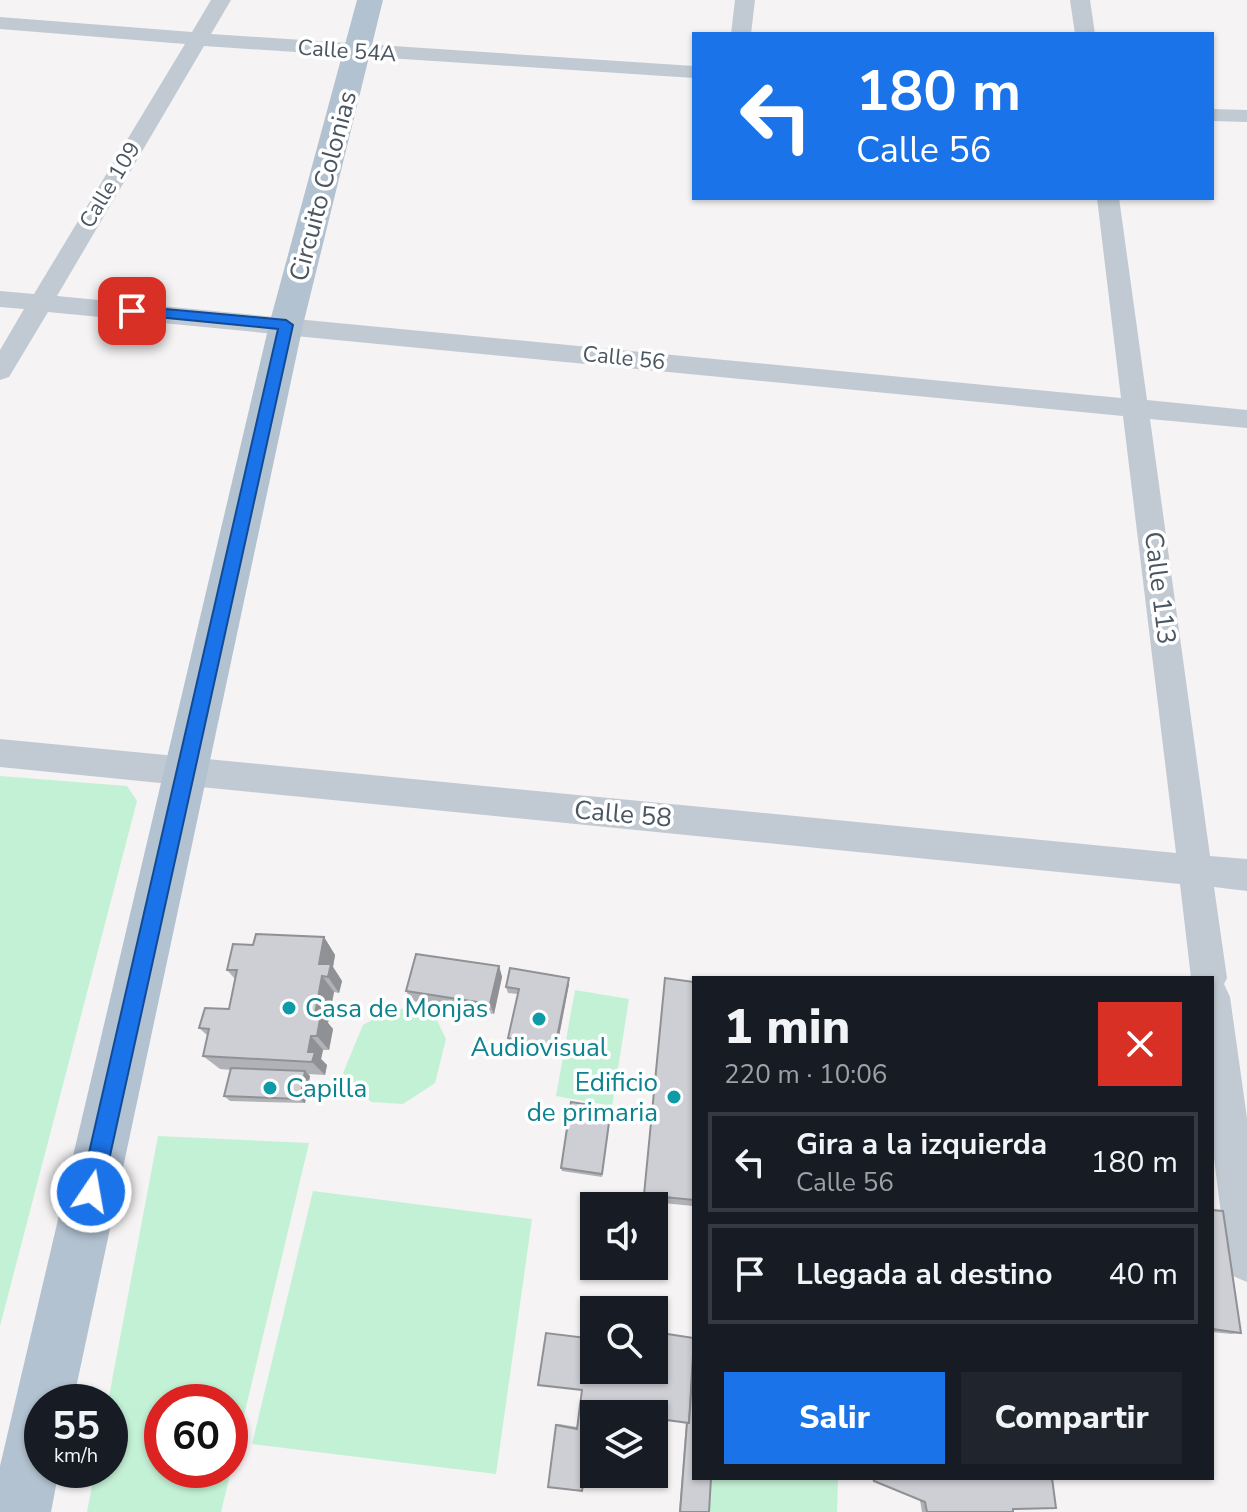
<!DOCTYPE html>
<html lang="es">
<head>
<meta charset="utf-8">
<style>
	:root { --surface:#171b24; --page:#20242c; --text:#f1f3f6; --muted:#9ea1a6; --line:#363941; --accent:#1a73e8 }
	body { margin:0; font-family:"Nunito Sans",sans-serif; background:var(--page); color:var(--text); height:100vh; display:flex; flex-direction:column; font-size:30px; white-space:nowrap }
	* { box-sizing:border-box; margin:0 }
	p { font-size:26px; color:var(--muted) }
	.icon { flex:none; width:44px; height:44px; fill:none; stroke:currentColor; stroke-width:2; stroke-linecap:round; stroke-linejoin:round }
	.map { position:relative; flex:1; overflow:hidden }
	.details { position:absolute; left:692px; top:976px; width:522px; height:504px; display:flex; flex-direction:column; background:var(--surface); border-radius:0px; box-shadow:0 2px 6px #0004 }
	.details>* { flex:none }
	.banner { position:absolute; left:692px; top:32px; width:522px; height:168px; border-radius:0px; box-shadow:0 2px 6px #0004; background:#1a73e8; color:#fff; overflow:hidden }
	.controls { position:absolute; left:580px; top:1192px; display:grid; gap:16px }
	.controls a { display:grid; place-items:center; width:88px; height:88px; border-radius:0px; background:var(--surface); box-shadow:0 2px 6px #0004; font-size:40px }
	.speed { position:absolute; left:24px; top:1384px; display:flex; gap:16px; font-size:40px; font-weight:700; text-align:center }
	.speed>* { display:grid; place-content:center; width:104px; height:104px; border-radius:50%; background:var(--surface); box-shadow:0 2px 6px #0004; line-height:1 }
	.speed small { font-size:20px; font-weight:400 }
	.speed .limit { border:12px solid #d22; background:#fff; color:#111 }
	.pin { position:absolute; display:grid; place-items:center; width:68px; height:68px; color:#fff; margin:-34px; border-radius:16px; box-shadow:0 4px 12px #0006 }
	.me { position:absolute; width:88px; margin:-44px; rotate:12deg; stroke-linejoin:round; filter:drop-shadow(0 0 6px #0008) }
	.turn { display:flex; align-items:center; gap:28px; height:168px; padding:0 32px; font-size:36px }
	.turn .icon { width:104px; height:104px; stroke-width:2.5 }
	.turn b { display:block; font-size:56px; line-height:68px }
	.round { display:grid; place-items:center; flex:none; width:84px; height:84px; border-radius:0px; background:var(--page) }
	.summary { display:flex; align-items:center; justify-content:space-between; height:136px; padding:0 32px }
	h1 { font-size:48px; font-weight:800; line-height:60px }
	.button { display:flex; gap:16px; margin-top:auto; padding:16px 32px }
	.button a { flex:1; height:92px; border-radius:0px; background:var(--accent); color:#fff; font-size:32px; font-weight:800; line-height:92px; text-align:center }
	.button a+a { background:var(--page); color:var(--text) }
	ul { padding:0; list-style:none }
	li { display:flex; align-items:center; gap:24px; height:100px; margin:0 16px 12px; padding:0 16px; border:4px solid var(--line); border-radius:0px }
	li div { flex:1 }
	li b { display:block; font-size:30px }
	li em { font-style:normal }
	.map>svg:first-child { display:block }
	.green { fill:#c3f1d5; fill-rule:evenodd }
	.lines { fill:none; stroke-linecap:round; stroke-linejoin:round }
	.minor { fill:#c1cad2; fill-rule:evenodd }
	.primary { fill:#b3c2d1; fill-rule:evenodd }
	.wall { fill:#b0b2b7 }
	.shaded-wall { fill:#909195 }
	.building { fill:#cdcfd5; stroke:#909195; stroke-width:2 }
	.route { fill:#1a73e8; stroke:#114b97; stroke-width:2 }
	.culture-dot { fill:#0f9aa8; stroke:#fff; stroke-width:3 }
	.labels { text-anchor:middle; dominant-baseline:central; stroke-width:7; stroke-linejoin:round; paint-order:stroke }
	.far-street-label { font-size:22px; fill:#4a5661; stroke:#fff }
	.street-label { font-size:26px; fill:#4a5661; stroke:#fff }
	.culture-label { font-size:26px; fill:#0d838f; stroke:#fff; text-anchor:start }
</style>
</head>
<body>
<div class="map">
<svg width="1247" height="1512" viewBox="0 0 1247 1512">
	<rect width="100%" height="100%" fill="#f5f3f3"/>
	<g class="green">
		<polygon points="0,776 127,786 137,801 0,1326"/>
		<polygon points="575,990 629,999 612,1106 556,1096"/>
		<polygon points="394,1008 433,1012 446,1039 435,1083 403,1104 371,1102 343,1073 363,1025"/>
		<path d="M158 1136 309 1143 221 1512H87L95 1470H110L108 1402ZM230 1402V1470H162V1402Z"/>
		<polygon points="313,1191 532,1219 496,1474 252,1444"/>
		<polygon points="708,1478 838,1478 837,1512 706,1512"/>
	</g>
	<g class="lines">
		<g class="minor">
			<polygon points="211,0 231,0 211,34 694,66 694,78 204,46 57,296 1121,398 1097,198 1119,198 1147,400 1247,410 1247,428 1150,419 1210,856 1247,859 1247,891 1214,887 1227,978 1224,984 1230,997 1247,1118 1247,1282 1233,1276 1227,1262 1212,1142 1212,978 1191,978 1180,884 0,767 0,739 1176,853 1123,416 48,312 9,377 0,380 0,350 24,309 0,307 0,291 34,294 185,44 0,29 0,17 192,32"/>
			<polygon points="735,0 755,0 751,34 731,34"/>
			<polygon points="1070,0 1090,0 1095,34 1075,34"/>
			<polygon points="1212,109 1247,110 1247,122 1212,121"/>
		</g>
		<polygon class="primary" points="357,0 383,0 303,325 73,1402 42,1402 42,1470 59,1470 51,1512 0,1512 0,1466 15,1402 269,325"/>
	</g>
	<g class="wall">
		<polygon points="324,937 335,955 333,967 342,981 339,993 334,992 328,1023 333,1029 329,1050 323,1050 321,1059 327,1065 325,1075 308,1074 310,1076 305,1103 230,1101 224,1096 231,1070 220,1069 203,1056 208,1036 199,1028 229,1009 235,979 227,970 253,945"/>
		<polygon points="499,966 502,977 494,1014 412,1001 406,991"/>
		<polygon points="569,978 569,984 556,1052 510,1043 508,1038 518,994 508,993 506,987"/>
		<polygon points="665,978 694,982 693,1206 643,1201"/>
		<polygon points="611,1108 602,1177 562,1171 561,1168"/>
		<polygon points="1212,1210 1241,1333 1231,1334 1212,1332"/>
		<polygon points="694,1304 694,1478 709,1512 679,1512 686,1423 659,1419 586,1472 584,1487 582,1491 556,1425 559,1424 577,1427 582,1390 692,1338"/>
		<polygon points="869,1478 1052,1478 1013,1509 1013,1512 922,1512 920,1500 869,1479"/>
	</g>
	<g class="shaded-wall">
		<polygon points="324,937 335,955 333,967 342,981 339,993 319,964"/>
		<polygon points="499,966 502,977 494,1014 490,1004"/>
		<polygon points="322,976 334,992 328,1023 333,1029 329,1050 317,1036 315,1014"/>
		<polygon points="569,978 569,984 556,1052 555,1047"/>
		<polygon points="311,1036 323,1050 321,1059 327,1065 325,1075 312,1062 308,1052"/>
		<polygon points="305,1071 310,1076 305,1103 300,1099"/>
	</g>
	<g class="building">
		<polygon points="256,934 324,937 319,964 331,964 328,977 322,976 315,1014 321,1014 317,1036 311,1036 308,1052 315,1052 312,1062 203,1056 209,1029 199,1028 205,1008 229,1009 237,970 227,970 233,944 253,945"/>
		<polygon points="416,954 499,966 490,1004 406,991"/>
		<polygon points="510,968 569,978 555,1047 508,1038 519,989 506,987"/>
		<polygon points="665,978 694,982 694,1200 644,1195"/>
		<polygon points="231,1068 305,1071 300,1099 224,1096"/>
		<polygon points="571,1102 611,1108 602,1174 561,1168"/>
		<polygon points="1212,1210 1223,1211 1241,1333 1212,1329"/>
		<polygon points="592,1323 594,1324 594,1370 654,1370 654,1332 694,1338 689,1423 659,1419 654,1472 654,1414 594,1414 594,1473 585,1472 582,1491 548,1487 556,1425 577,1429 582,1390 538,1385 546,1333 586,1338"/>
		<polygon points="694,1351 694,1478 711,1478 709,1512 680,1512 687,1423 689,1423"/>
		<polygon points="598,1474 654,1474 653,1483"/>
		<polygon points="874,1478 1052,1478 1056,1508 1013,1509 1013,1512 927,1512 925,1502 874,1481"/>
	</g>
	<polygon class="route" points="132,306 286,320 293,325 102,1192 99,1200 91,1203 83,1200 80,1192 278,329 127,314 127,308"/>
	<g class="culture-dot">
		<circle cx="289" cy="1008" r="8"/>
		<circle cx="539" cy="1019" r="8"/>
		<circle cx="270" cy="1088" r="8"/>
		<circle cx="674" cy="1097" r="8"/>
	</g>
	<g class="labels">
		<g class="far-street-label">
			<text transform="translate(347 51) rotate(4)">Calle 54A</text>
			<text transform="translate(110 185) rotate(-59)">Calle 109</text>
			<text transform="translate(624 358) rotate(6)">Calle 56</text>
		</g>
		<g class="street-label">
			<text transform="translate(323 186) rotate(-75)">Circuito Colonias</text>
			<text transform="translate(1160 588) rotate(83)">Calle 113</text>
			<text transform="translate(623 814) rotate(5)">Calle 58</text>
		</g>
		<g class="culture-label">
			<text x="305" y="1008">Casa de Monjas</text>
			<text x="539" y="1047" text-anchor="middle">Audiovisual</text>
			<text x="658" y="1082" text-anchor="end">Edificio<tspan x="658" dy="30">de primaria</tspan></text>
			<text x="286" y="1088">Capilla</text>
		</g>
	</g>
</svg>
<div class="controls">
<a><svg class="icon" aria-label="sound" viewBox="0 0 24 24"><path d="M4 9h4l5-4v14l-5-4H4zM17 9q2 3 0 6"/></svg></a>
<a><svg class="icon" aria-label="search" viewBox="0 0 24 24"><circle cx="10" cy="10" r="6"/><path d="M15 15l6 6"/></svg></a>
<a><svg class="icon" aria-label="layers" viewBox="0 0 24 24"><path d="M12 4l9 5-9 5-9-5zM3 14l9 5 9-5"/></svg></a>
</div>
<div class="speed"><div>55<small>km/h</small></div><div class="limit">60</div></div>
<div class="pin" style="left:132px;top:311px;background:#d93025"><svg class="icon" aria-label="arrive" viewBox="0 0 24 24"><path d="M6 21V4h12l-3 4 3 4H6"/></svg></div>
<svg class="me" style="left:91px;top:1192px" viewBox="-20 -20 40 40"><circle r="17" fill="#1a73e8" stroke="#fff" stroke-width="3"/><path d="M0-11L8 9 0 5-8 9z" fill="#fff"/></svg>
<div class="banner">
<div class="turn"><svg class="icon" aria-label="left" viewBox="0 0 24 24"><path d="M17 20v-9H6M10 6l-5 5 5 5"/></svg><div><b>180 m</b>Calle 56</div></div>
</div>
<section class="details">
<div class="summary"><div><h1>1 min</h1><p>220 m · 10:06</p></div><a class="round" style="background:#d93025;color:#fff"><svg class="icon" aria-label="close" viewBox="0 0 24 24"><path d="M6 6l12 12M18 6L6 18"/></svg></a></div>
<ul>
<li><svg class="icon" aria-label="left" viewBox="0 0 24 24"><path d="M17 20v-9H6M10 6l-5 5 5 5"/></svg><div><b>Gira a la izquierda</b><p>Calle 56</p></div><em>180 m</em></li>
<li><svg class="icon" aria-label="arrive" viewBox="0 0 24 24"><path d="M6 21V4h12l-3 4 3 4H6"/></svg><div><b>Llegada al destino</b></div><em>40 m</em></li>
</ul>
<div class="button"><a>Salir</a><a>Compartir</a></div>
</section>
</div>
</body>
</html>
